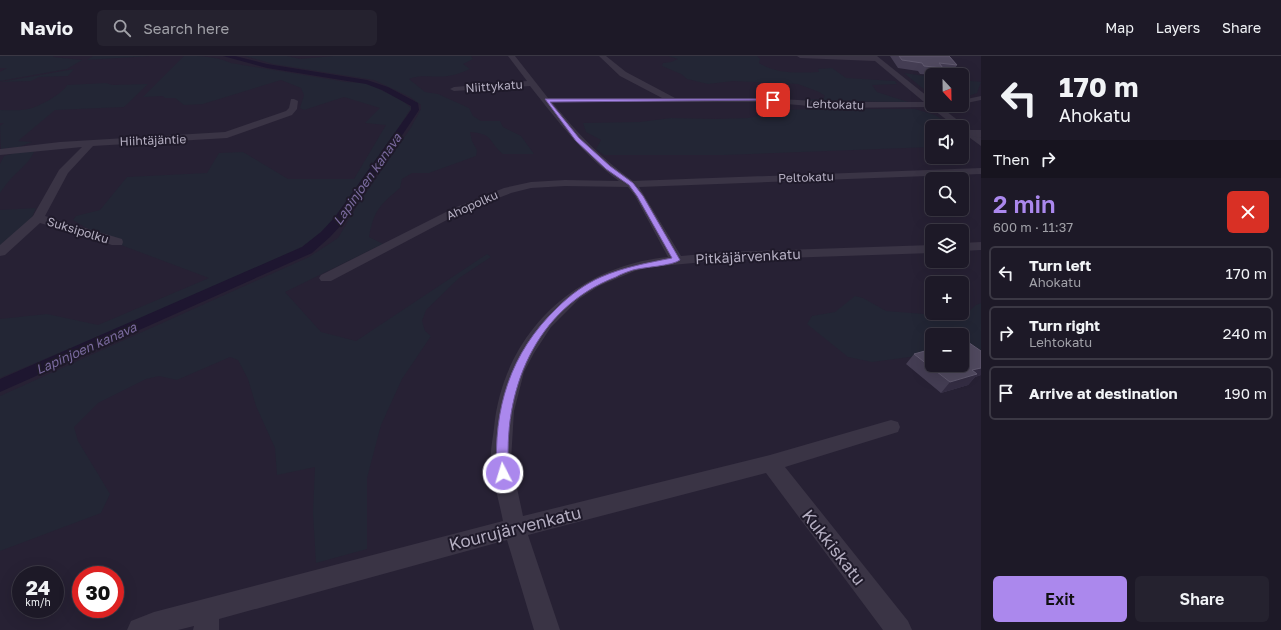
<!DOCTYPE html>
<html lang="en">
<head>
<meta charset="utf-8">
<style>
	:root { --surface:#1d1927; --page:#25222f; --text:#f1f3f6; --muted:#a0a0a7; --line:#3b3844; --accent:#ab88ed }
	body { margin:0; font-family:"Golos Text",sans-serif; background:var(--page); color:var(--text); height:100vh; display:flex; flex-direction:column; font-size:15px; white-space:nowrap }
	* { box-sizing:border-box; margin:0 }
	p { font-size:13px; color:var(--muted) }
	.icon { flex:none; width:22px; height:22px; fill:none; stroke:currentColor; stroke-width:2; stroke-linecap:round; stroke-linejoin:round }
	.map { position:relative; flex:1; overflow:hidden }
	.sheet { display:flex; flex-direction:column; background:var(--surface); width:300px }
	.sheet>* { flex:none }
	.guide { background:#1d1927; color:var(--text); overflow:hidden }
	.needle { width:26px; rotate:158deg }
	.fabs { position:absolute; left:925px; top:12px; display:grid; gap:8px }
	.fabs a { display:grid; place-items:center; width:44px; height:44px; border-radius:6px; background:var(--surface); box-shadow:0 4px 16px #0002,0 0 0 1px var(--line); font-size:20px }
	.speed { position:absolute; left:12px; top:510px; display:flex; gap:8px; font-size:20px; font-weight:700; text-align:center }
	.speed>* { display:grid; place-content:center; width:52px; height:52px; border-radius:50%; background:var(--surface); box-shadow:0 4px 16px #0002,0 0 0 1px var(--line); line-height:1 }
	.speed small { font-size:10px; font-weight:400 }
	.speed .limit { border:6px solid #d22; background:#fff; color:#111 }
	.pin { position:absolute; display:grid; place-items:center; width:34px; height:34px; color:#fff; margin:-17px; border-radius:8px; box-shadow:0 2px 6px #0006 }
	.me { position:absolute; width:44px; margin:-22px; rotate:355deg; stroke-linejoin:round; filter:drop-shadow(0 0 3px #0008) }
	.turn { display:flex; align-items:center; gap:14px; height:84px; padding:0 12px; font-size:18px }
	.turn .icon { width:52px; height:52px; stroke-width:2.5 }
	.turn b { display:block; font-size:28px; line-height:34px }
	.then { display:flex; align-items:center; height:38px; padding:0 12px; background:#0003; gap:8px; font-size:15px }
	.round { display:grid; place-items:center; flex:none; width:42px; height:42px; border-radius:6px; background:var(--page) }
	.summary { display:flex; align-items:center; justify-content:space-between; height:68px; padding:0 12px }
	h1 { font-size:24px; font-weight:600; line-height:30px; color:var(--accent) }
	.primary-button { display:flex; gap:8px; margin-top:auto; padding:8px 12px }
	.primary-button a { flex:1; height:46px; border-radius:6px; background:var(--accent); color:#111; font-size:16px; font-weight:600; line-height:46px; text-align:center }
	.primary-button a+a { background:var(--page); color:var(--text) }
	ul { padding:0; list-style:none }
	li { display:flex; align-items:center; gap:12px; height:54px; margin:0 8px 6px; padding:0 4px; border:2px solid var(--line); border-radius:6px }
	li div { flex:1 }
	li b { display:block; font-size:15px }
	li em { font-style:normal }
	header { display:flex; align-items:center; gap:24px; box-sizing:border-box; height:56px; padding:0 20px; background:var(--surface); border-bottom:1px solid var(--line) }
	header strong { font-size:19px }
	nav { display:flex; gap:22px; margin-inline-start:auto; font-size:14px }
	.search { width:280px; height:36px; background:var(--page); display:flex; align-items:center; gap:10px; box-sizing:border-box; padding:0 14px; border-radius:6px; color:var(--muted); font-size:15px }
	main { display:flex; flex:1; min-height:0 }
	.map>svg:first-child { display:block }
	.green { fill:#232635 }
	.lines { fill:none; stroke-linecap:round; stroke-linejoin:round }
	.canal { fill:#1e1630; fill-rule:evenodd }
	.minor { fill:#3a3445; fill-rule:evenodd }
	.tertiary { fill:#3a3445; fill-rule:evenodd }
	.wall { fill:#443d53 }
	.shaded-wall { fill:#332c42 }
	.building { fill:#50495f; stroke:#60596f }
	.route { fill:#ab88ed; stroke:#6f589a }
	.labels { text-anchor:middle; dominant-baseline:central; stroke-width:4; stroke-linejoin:round; paint-order:stroke }
	.far-street-label { font-size:12px; fill:#b5afc2; stroke:#1f1a2a }
	.far-water-label { font-size:13px; font-style:italic; fill:#7a6a9e; stroke:#1f1a2a }
	.street-label { font-size:14px; fill:#b5afc2; stroke:#1f1a2a }
	.near-street-label { font-size:17px; fill:#b5afc2; stroke:#1f1a2a }
</style>
</head>
<body>
<header>
<strong>Navio</strong>
<div class="search"><svg class="icon" aria-label="search" viewBox="0 0 24 24"><circle cx="10" cy="10" r="6"/><path d="M15 15l6 6"/></svg>Search here</div>
<nav><a>Map</a><a>Layers</a><a>Share</a></nav>
</header>
<main>
<div class="map">
<svg width="981" height="574" viewBox="0 0 981 574">
	<rect width="100%" height="100%" fill="#272134"/>
	<g class="green">
		<polygon points="0,0 54,0 53,1 82,4 67,13 0,25 0,16 7,12 0,12"/>
		<polygon points="93,0 149,0 87,4"/>
		<path d="M184 0C201 0 215 0 231 7L346 26 367 27 403 45 411 52 401 68 349 143 324 174 302 191 194 240 0 322V263L47 258 98 269 209 222 105 183 73 164 76 160 100 154 127 121 207 117 219 97 243 96 288 123H354L386 69 365 67 380 52 344 41 304 54 300 52 304 39 301 32 281 24 203 48 184 49 175 42H165L163 40 143 41Z"/>
		<path d="M245 0H287L300 3 333 0H471L473 3 463 8 470 13C463 16 456 19 448 20 435 22 422 18 409 23L425 36 438 38 469 52 473 60 481 65H500L503 71 521 80 534 98H503C487 85 495 78 470 76L472 85 477 94 476 100 429 117H412L402 123 400 132C380 149 374 154 369 181L383 188 285 236 321 276 356 285 487 198 491 201 459 222 426 254 422 265 425 275 431 280 402 323 381 369 367 422V493L316 507 313 457 315 411 277 419 275 392 256 350 248 323 238 304 230 301 177 324 159 320 146 323 98 347 74 371 78 385 110 438 101 457 0 495V340L309 201 338 182 357 150 410 73 421 53V49L410 41 374 24 273 8Z"/>
		<path d="M668 0H757L760 3 759 7C778 18 797 17 819 16L818 13 832 12 846 22 895 25 897 28 872 29 877 36 908 46 804 45 801 44 823 43 825 40 819 36 798 28 733 25 708 28 687 23 681 18 662 10 663 7 671 6 678 3Z"/>
		<polygon points="74,13 68,20 39,21 31,25 0,26"/>
		<polygon points="904,17 932,21 932,40"/>
		<polygon points="962,24 981,26 977,37 962,42"/>
		<path d="M106 27 112 29 148 28 124 51 55 54 18 85 32 86 19 91 1 93 0 70 4 67H0V54C9 54 19 55 28 53 37 52 64 37 67 29Z"/>
		<polygon points="817,53 915,53 935,59 954,71 932,71 932,91 724,99 604,99 596,93 601,84 586,76 583,67 640,66 671,62 716,63 748,62 783,54"/>
		<path d="M19 96H34C28 109 18 114 9 125 6 128 3 133 0 137V108L4 100Z"/>
		<polygon points="36,152 30,166 0,191 0,154"/>
		<polygon points="855,240 863,242 886,255 963,261 976,249 981,247 981,299 962,291 962,279 932,279 932,297 925,299 872,306 848,301 807,268 812,260 835,256"/>
	</g>
	<g class="lines">
		<polygon class="canal" points="223,0 235,0 267,8 367,24 388,31 418,47 419,54 344,166 330,181 312,197 0,336 0,323 302,191 321,176 335,161 411,54 411,50 382,34 366,28 267,12"/>
		<g class="minor">
			<path d="M508 0H515L548 42H662L620 20 599 0H606L626 16 675 42H764L832 46H924L875 5 800 2 797 0H877L932 44V49H938L981 82V90L962 76V71H956L930 51 832 52 764 46H552C578 78 600 101 633 125L981 112V118L639 131 681 200 726 196 932 189V197L726 204 650 211 635 215 599 230 579 243 551 271 534 297 524 316 514 355 511 404 523 460 770 399 891 364 898 366 900 371 898 376 785 411 908 565 912 574H883L766 417 528 479 560 574H534L507 484 219 563V574H193L194 570 178 574H127L131 565 154 556 503 465C499 445 493 425 491 405 490 395 493 382 494 372 503 278 575 210 668 201L635 140 628 131 565 130 531 132 511 137 462 156 331 225H321L319 222 321 219 454 152 504 132 531 126 565 124 619 125C583 99 557 64 530 30L454 35 450 33 454 31 527 25Z"/>
			<polygon points="981,40 981,44 962,48 962,44"/>
			<polygon points="291,43 294,43 298,45 297,53 292,59 227,82 93,90 68,117 45,160 122,183 123,186 122,189 112,189 40,167 5,199 0,200 0,189 33,160 59,114 82,91 0,99 0,93 60,86 225,76 286,55 289,52"/>
			<polygon points="981,186 981,194 962,195 962,187"/>
		</g>
		<polygon class="tertiary" points="970,74 981,74 981,82 966,79 964,77"/>
	</g>
	<g class="wall">
		<polygon points="890,0 949,0 957,9 953,16 941,15 939,19 920,18 918,15 898,12"/>
		<polygon points="981,295 981,319 975,321 968,329 941,337 906,308 914,298"/>
	</g>
	<polygon class="shaded-wall" points="981,312 981,319 975,321 968,329 941,337 950,326 972,314"/>
	<g class="building">
		<polygon points="899,0 949,0 957,9 939,7 943,12 924,10 922,7 902,4"/>
		<polygon points="965,284 981,295 981,312 972,314 977,318 950,326 914,298 932,293 932,309 962,309 962,285"/>
	</g>
	<path class="route" d="M545 43H773L775 44 550 46 579 82 610 110 633 127 643 140 680 204C672 210 644 211 633 214 627 216 621 218 616 221 535 252 502 335 509 417L507 420 503 422 499 420 497 417C493 353 510 297 557 252 570 239 585 228 601 221 624 211 647 207 672 202L637 140 629 129 606 113 576 85Z"/>
	<g class="labels">
		<g class="far-street-label">
			<text transform="translate(494 30) rotate(-4)">Niittykatu</text>
			<text transform="translate(835 48) rotate(2)">Lehtokatu</text>
			<text transform="translate(153 84) rotate(-2)">Hiihtäjäntie</text>
			<text transform="translate(806 121) rotate(-2)">Peltokatu</text>
			<text transform="translate(472 149) rotate(-24)">Ahopolku</text>
			<text transform="translate(78 174) rotate(17)">Suksipolku</text>
		</g>
		<g class="far-water-label">
			<text transform="translate(367 123) rotate(-55)">Lapinjoen kanava</text>
			<text transform="translate(86 292) rotate(-24)">Lapinjoen kanava</text>
		</g>
		<g class="street-label">
			<text transform="translate(748 200) rotate(-3)">Pitkäjärvenkatu</text>
		</g>
		<g class="near-street-label">
			<text transform="translate(515 472) rotate(-14)">Kourujärvenkatu</text>
			<text transform="translate(834 491) rotate(52)">Kukkiskatu</text>
		</g>
	</g>
</svg>
<div class="fabs">
<a><svg class="needle" viewBox="-14 -14 28 28"><path d="M0-13l5 13h-10z" fill="#e53935"/><path d="M0 13l5-13h-10z" fill="#a0a0a7"/></svg></a>
<a><svg class="icon" aria-label="sound" viewBox="0 0 24 24"><path d="M4 9h4l5-4v14l-5-4H4zM17 9q2 3 0 6"/></svg></a>
<a><svg class="icon" aria-label="search" viewBox="0 0 24 24"><circle cx="10" cy="10" r="6"/><path d="M15 15l6 6"/></svg></a>
<a><svg class="icon" aria-label="layers" viewBox="0 0 24 24"><path d="M12 4l9 5-9 5-9-5zM3 14l9 5 9-5"/></svg></a>
<a>+</a>
<a>−</a>
</div>
<div class="speed"><div>24<small>km/h</small></div><div class="limit">30</div></div>
<div class="pin" style="left:773px;top:44px;background:#d93025"><svg class="icon" aria-label="arrive" viewBox="0 0 24 24"><path d="M6 21V4h12l-3 4 3 4H6"/></svg></div>
<svg class="me" style="left:503px;top:417px" viewBox="-20 -20 40 40"><circle r="17" fill="#ab88ed" stroke="#fff" stroke-width="3"/><path d="M0-11L8 9 0 5-8 9z" fill="#fff"/></svg>
</div>
<section class="sheet">
<div class="guide">
<div class="turn"><svg class="icon" aria-label="left" viewBox="0 0 24 24"><path d="M17 20v-9H6M10 6l-5 5 5 5"/></svg><div><b>170 m</b>Ahokatu</div></div>
<div class="then">Then<svg class="icon" aria-label="right" viewBox="0 0 24 24"><path d="M7 20v-9h11M14 6l5 5-5 5"/></svg></div>
</div>
<div class="summary"><div><h1>2 min</h1><p>600 m · 11:37</p></div><a class="round" style="background:#d93025;color:#fff"><svg class="icon" aria-label="close" viewBox="0 0 24 24"><path d="M6 6l12 12M18 6L6 18"/></svg></a></div>
<ul>
<li><svg class="icon" aria-label="left" viewBox="0 0 24 24"><path d="M17 20v-9H6M10 6l-5 5 5 5"/></svg><div><b>Turn left</b><p>Ahokatu</p></div><em>170 m</em></li>
<li><svg class="icon" aria-label="right" viewBox="0 0 24 24"><path d="M7 20v-9h11M14 6l5 5-5 5"/></svg><div><b>Turn right</b><p>Lehtokatu</p></div><em>240 m</em></li>
<li><svg class="icon" aria-label="arrive" viewBox="0 0 24 24"><path d="M6 21V4h12l-3 4 3 4H6"/></svg><div><b>Arrive at destination</b></div><em>190 m</em></li>
</ul>
<div class="primary-button"><a>Exit</a><a>Share</a></div>
</section>
</main>
</body>
</html>
